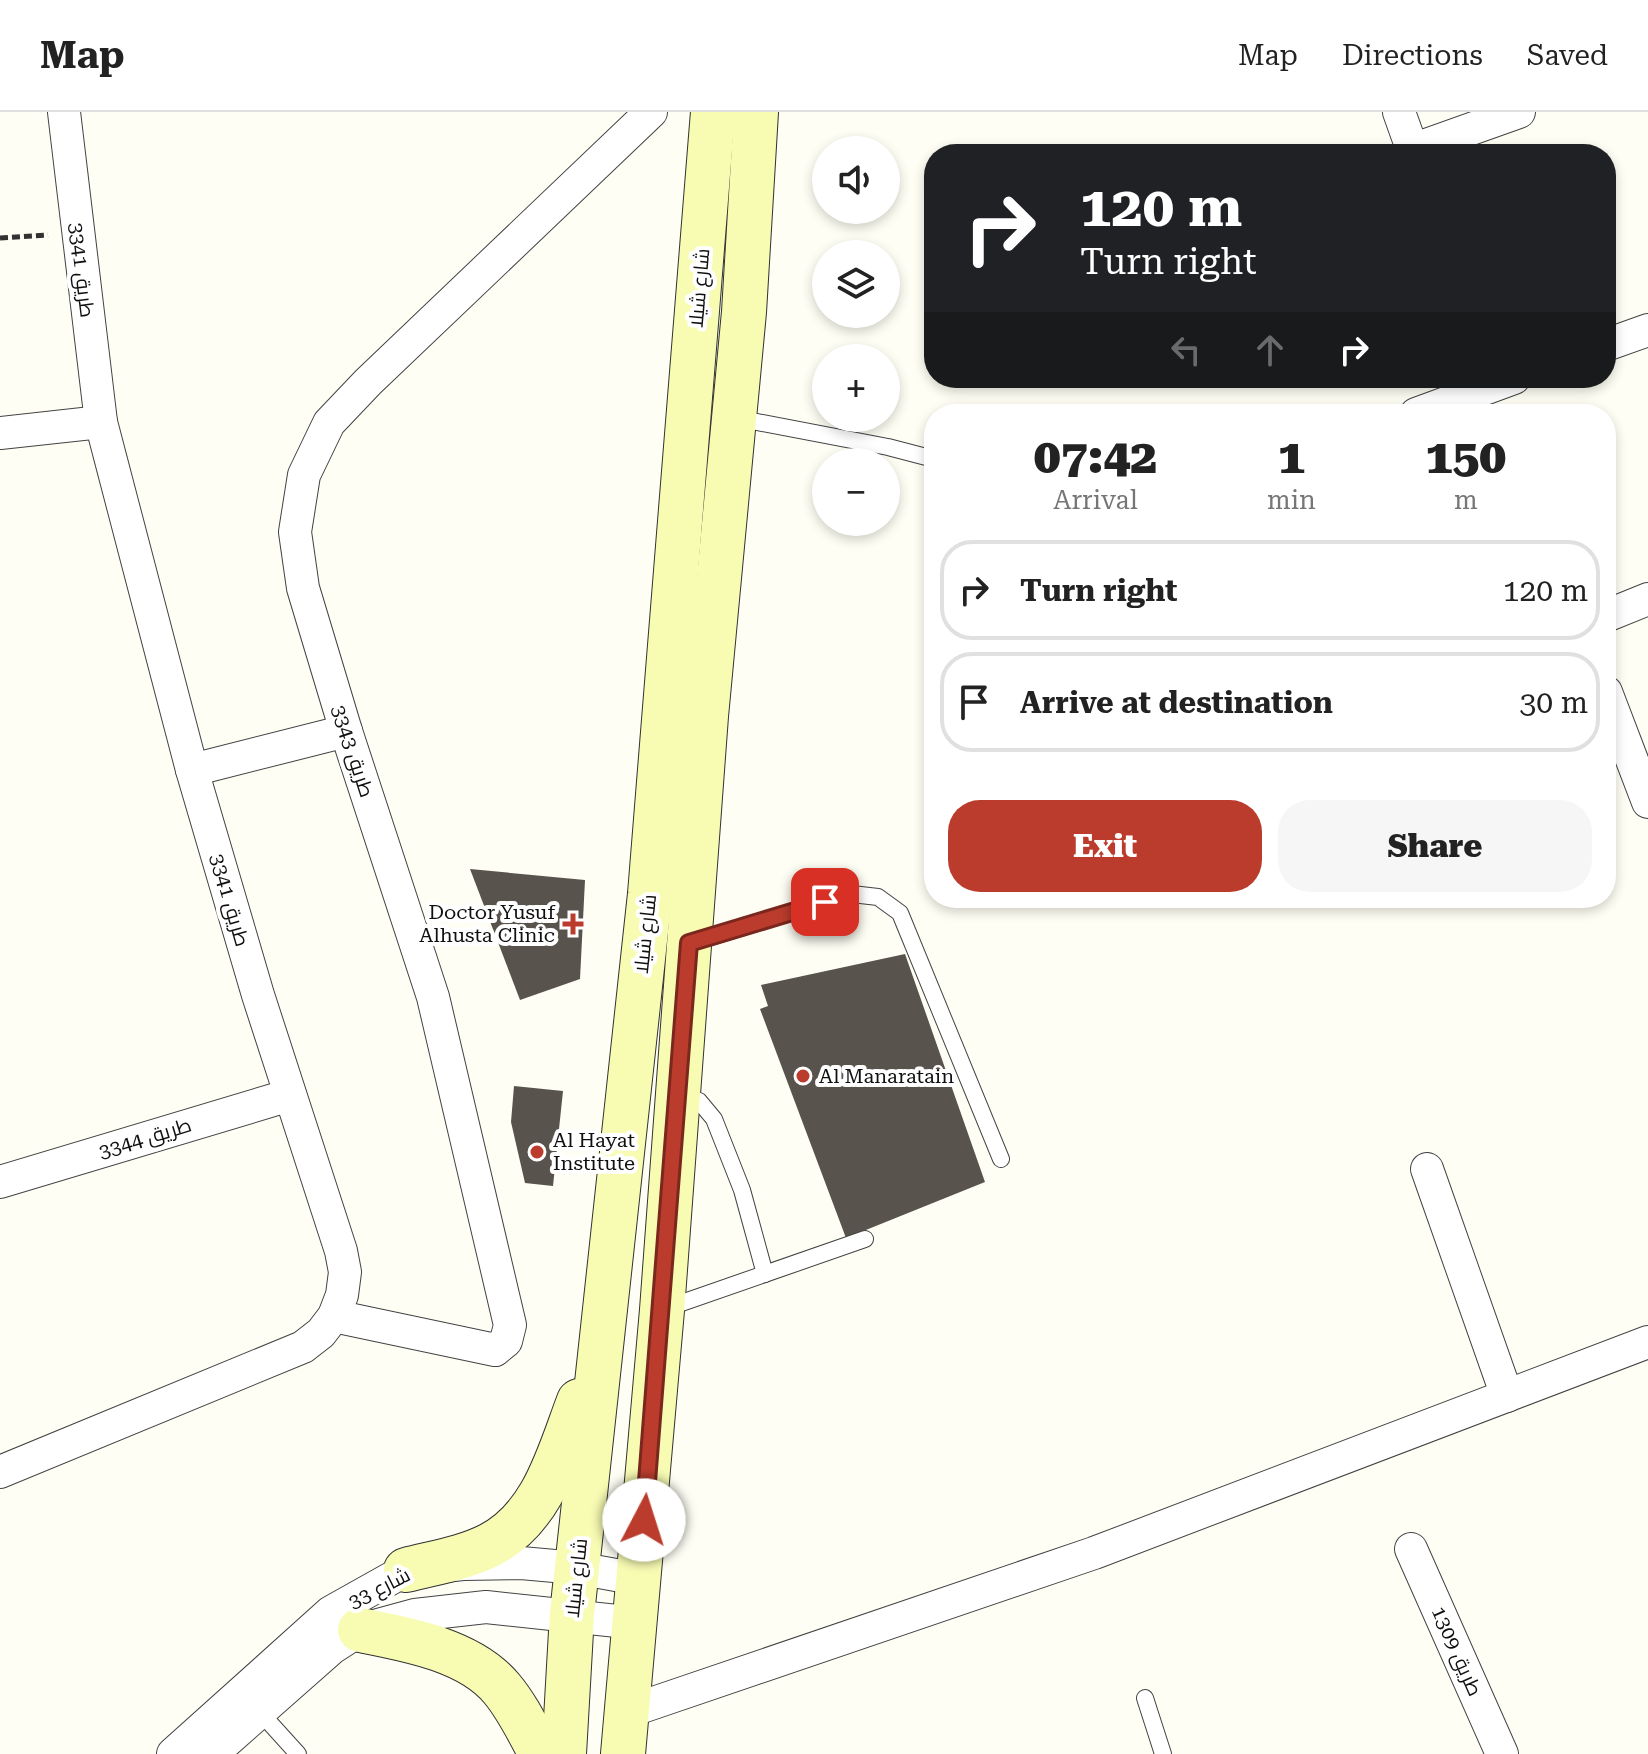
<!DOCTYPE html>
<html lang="en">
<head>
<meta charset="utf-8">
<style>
	:root { --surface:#fff; --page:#f6f6f6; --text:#222; --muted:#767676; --line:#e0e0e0; --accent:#bb3c2d }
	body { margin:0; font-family:"Roboto Serif",Cairo,serif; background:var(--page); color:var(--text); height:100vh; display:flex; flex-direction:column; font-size:30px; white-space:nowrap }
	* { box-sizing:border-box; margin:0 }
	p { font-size:26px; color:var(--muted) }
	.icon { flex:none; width:44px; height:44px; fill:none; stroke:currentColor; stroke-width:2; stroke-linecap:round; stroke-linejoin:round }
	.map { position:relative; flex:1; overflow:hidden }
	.side { position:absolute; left:924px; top:292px; width:692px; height:504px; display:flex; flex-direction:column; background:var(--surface); border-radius:32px; box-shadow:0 4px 12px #0003 }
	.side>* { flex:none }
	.hud { position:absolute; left:924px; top:32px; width:692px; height:244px; border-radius:32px; box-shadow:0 4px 12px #0003; background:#202124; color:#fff; overflow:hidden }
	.controls { position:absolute; left:812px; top:24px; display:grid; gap:16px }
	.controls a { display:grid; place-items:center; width:88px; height:88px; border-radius:50%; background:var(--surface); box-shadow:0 4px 12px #0003; font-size:40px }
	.pin { position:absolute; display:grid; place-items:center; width:68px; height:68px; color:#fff; margin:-34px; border-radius:16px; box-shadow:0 4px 12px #0006 }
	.me { position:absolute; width:88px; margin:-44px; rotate:5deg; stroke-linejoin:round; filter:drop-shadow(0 0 6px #0008) }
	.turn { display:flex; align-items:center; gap:28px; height:168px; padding:0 24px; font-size:36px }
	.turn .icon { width:104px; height:104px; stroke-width:2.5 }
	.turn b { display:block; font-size:56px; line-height:68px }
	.lanes { display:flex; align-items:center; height:76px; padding:0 24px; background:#0003; justify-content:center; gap:40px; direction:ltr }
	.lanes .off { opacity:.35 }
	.eta { display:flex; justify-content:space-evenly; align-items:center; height:136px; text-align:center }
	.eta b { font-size:48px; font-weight:800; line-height:56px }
	.action { display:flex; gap:16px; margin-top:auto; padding:16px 24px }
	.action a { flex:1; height:92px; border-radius:32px; background:var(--accent); color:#fff; font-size:32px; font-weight:800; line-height:92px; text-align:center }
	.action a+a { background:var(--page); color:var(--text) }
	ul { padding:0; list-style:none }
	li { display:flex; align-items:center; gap:24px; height:100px; margin:0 16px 12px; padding:0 8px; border:4px solid var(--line); border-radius:32px }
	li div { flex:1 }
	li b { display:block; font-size:30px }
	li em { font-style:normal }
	header { display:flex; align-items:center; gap:48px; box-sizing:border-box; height:112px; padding:0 40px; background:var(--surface); border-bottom:2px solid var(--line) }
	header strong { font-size:38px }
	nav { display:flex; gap:44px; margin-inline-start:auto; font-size:28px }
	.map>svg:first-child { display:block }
	.building { fill:#58534d }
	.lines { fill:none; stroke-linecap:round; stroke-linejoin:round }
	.lane-casing { stroke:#434343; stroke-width:18 }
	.street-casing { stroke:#434343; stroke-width:34 }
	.secondary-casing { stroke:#323232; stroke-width:46 }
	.path { stroke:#323232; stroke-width:5; stroke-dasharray:8 4; stroke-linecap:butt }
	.lane { stroke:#fff; stroke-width:16 }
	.street { stroke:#fff; stroke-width:32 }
	.secondary { stroke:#f8fbb2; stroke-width:44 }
	.route-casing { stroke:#7a271d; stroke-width:20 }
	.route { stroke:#bb3c2d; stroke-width:14 }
	.poi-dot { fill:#bb3c2d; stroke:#fff; stroke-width:3 }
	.labels { text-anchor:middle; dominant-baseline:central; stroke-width:8; stroke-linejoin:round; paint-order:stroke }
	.street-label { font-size:20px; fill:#101010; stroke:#fff }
	.poi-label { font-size:20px; fill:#101010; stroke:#fff; text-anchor:start }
</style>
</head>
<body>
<header>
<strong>Map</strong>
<nav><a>Map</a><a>Directions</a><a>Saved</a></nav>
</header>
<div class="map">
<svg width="1648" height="1642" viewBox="0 0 1648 1642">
	<rect width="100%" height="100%" fill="#fefef4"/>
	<g class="building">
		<polygon points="470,757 585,768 580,867 520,888"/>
		<polygon points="905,842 985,1070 846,1126 760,897 768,894 761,873"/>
		<polygon points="514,974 563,979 553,1074 525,1071 511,1010"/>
	</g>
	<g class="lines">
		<defs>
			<g id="lane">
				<polyline points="736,306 888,335 934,347"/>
				<polyline points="691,831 852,782 878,785 900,801 1001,1047"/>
				<polyline points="680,983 699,989 714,1007 742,1078 765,1162"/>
				<polyline points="667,1196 865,1127"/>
				<polyline points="1145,1586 1163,1642"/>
				<polyline points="260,1600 298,1642"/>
			</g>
			<g id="street">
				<polyline points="1399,0 1414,42"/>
				<polyline points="1412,38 1519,0"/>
				<polyline points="1606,233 1648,218"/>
				<polyline points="1416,302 1514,266"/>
				<polyline points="0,321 101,310"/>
				<polyline points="1606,504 1648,487"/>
				<polyline points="1606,580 1648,690"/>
				<polyline points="192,658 346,619"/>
				<polyline points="1427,1057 1507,1284"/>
				<polyline points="0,1070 290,983"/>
				<polyline points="334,1204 495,1238 506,1229 510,1213 433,885 346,619 303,476 295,420 304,363 329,311 368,270 651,0"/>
				<polyline points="0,1360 303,1235 321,1221 334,1204 342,1183 345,1160 341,1139 258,883 192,658 101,310 64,0"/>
				<polyline points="1411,1437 1502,1642"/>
				<polyline points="627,1600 1094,1441 1648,1230"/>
				<polyline points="173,1642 331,1500 406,1458 463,1452 521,1451 577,1456 638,1467"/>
				<polyline points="212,1642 332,1536 360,1518 415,1503 486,1495 636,1511"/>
			</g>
			<g id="secondary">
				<path d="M406 1458C433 1451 465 1446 490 1433 544 1405 559 1341 579 1289"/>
				<path d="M360 1518C406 1527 470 1538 502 1577 518 1596 529 1620 541 1642"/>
				<polyline points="564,1642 572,1502 650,782 713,0"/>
				<polyline points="623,1642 662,1198 706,604 744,200 756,0"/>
			</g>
		</defs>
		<use href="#lane" class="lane-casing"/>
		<use href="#street" class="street-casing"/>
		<use href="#secondary" class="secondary-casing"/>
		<polyline class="path" points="0,126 48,123"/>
		<use href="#lane" class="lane"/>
		<use href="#street" class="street"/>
		<use href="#secondary" class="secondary"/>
	</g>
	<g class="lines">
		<defs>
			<polyline id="route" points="644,1408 689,831 825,790"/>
		</defs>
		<use href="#route" class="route-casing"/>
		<use href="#route" class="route"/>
	</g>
	<g class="poi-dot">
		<path d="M569 800h8v8h8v8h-8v8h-8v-8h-8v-8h8z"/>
		<circle cx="803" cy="964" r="8"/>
		<circle cx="537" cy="1040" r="8"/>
	</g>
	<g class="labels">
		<g class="street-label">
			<text transform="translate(82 158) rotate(83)">طريق 3341</text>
			<text transform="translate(699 176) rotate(-85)">شارع شيلا</text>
			<text transform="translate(353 639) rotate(72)">طريق 3343</text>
			<text transform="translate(230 788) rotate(74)">طريق 3341</text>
			<text transform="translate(645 822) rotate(-84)">شارع شيلا</text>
			<text transform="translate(145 1026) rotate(-17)">طريق 3344</text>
			<text transform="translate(576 1466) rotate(-84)">شارع شيلا</text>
			<text transform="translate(379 1476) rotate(-27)">شارع 33</text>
			<text transform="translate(1457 1539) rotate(66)">طريق 1309</text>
		</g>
		<g class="poi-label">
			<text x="555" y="800" text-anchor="end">Doctor Yusuf<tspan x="555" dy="23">Alhusta Clinic</tspan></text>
			<text x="819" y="964">Al Manaratain</text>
			<text x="553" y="1028">Al Hayat<tspan x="553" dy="23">Institute</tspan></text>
		</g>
	</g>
</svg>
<div class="controls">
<a><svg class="icon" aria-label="sound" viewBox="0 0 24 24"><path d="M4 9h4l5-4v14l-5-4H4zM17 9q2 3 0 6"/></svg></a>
<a><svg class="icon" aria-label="layers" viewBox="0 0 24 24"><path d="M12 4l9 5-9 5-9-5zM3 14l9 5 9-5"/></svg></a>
<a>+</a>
<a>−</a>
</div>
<div class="pin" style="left:825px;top:790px;background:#d93025"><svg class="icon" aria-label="arrive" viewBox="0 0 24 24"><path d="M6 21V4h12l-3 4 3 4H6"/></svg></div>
<svg class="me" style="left:644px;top:1408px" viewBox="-20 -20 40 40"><circle r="19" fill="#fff"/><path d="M0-13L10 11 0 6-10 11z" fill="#bb3c2d"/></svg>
<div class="hud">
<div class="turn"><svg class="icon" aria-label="right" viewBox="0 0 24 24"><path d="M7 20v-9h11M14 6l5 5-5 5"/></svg><div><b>120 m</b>Turn right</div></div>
<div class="lanes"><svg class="icon off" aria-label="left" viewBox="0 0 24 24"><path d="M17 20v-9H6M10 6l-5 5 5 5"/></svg><svg class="icon off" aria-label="ahead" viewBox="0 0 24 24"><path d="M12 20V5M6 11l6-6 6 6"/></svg><svg class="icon" aria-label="right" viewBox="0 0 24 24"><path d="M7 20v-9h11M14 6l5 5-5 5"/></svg></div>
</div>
<section class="side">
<div class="eta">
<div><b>07:42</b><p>Arrival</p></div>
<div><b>1</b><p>min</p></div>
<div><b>150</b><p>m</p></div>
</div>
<ul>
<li><svg class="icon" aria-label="right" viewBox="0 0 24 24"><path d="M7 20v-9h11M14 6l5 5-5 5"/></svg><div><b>Turn right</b></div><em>120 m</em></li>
<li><svg class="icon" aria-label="arrive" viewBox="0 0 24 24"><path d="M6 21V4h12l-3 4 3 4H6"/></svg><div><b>Arrive at destination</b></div><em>30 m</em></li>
</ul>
<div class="action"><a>Exit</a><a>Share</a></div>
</section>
</div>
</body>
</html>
